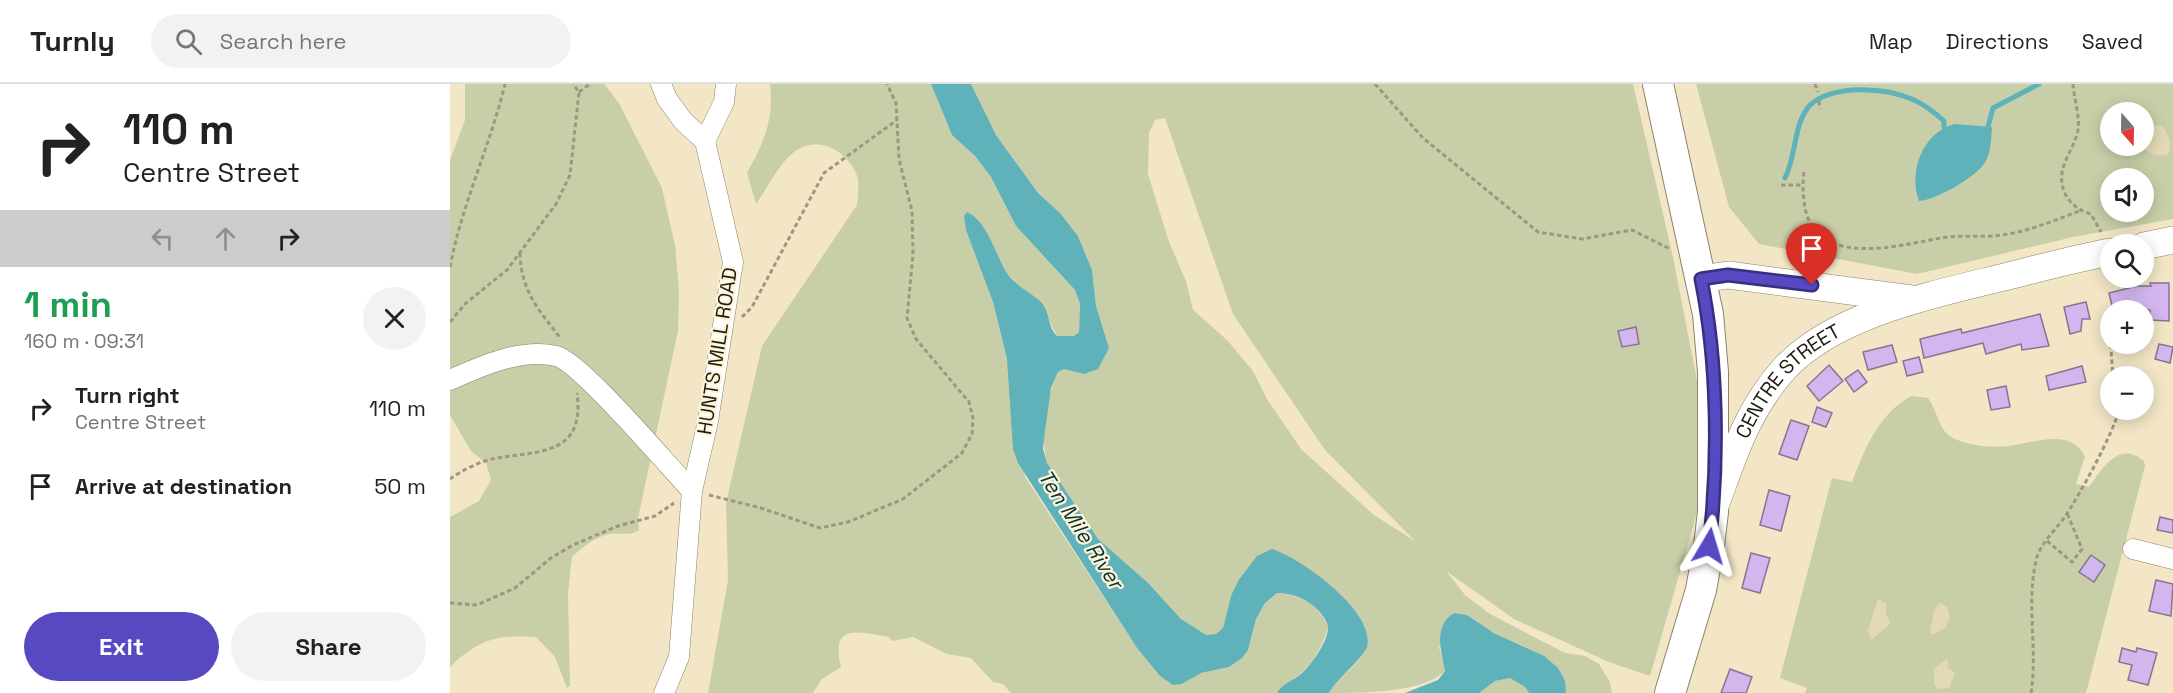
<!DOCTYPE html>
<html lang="en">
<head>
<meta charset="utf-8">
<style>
	:root { --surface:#fff; --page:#f2f2f2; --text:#222; --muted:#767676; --line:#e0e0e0; --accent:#5749c1 }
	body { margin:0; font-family:"Space Grotesk",sans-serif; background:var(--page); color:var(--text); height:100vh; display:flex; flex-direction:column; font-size:22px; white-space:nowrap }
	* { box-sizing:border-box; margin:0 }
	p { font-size:20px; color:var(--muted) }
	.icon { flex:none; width:33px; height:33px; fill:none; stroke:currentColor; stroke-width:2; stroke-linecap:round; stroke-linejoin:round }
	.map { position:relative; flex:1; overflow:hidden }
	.details { display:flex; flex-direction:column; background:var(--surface); width:450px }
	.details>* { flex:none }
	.guide { background:#fff; color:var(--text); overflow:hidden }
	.needle { width:39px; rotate:160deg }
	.buttons { position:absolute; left:1650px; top:18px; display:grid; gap:12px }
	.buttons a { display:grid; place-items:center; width:54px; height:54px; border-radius:50%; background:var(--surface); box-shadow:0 3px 15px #0003; font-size:30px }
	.pin { position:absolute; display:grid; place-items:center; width:51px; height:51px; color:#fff; margin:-62px -26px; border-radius:50% 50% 50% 0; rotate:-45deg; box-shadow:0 0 6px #0007 }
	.pin .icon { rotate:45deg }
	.me { position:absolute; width:66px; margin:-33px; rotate:7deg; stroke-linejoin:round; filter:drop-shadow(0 0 4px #0008) }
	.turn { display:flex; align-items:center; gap:21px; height:126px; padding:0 24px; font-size:27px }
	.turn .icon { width:78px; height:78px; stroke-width:2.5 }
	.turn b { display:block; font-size:42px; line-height:51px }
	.lanes { display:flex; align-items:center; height:57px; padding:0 24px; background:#0003; justify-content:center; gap:30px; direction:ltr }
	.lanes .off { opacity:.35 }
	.round { display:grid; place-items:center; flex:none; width:63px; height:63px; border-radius:32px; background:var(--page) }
	.headline { display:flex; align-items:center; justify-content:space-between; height:102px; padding:0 24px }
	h1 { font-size:36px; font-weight:700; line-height:45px; color:#1e9e55 }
	.button { display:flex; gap:12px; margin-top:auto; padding:12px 24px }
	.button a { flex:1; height:69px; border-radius:36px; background:var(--accent); color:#fff; font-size:24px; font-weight:700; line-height:69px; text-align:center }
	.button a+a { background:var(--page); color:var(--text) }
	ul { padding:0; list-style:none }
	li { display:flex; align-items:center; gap:18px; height:78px; padding:0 24px }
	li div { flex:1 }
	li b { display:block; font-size:22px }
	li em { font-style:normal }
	header { display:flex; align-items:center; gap:36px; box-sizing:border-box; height:84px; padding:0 30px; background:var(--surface); border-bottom:2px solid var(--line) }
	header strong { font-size:28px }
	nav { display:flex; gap:33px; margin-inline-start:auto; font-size:21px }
	.search { width:420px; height:54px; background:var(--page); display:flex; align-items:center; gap:15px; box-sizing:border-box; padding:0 21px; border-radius:33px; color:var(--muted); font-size:22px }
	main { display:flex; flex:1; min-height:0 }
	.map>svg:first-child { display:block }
	.green { fill:#c8cfa8; fill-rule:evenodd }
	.sand { fill:#e3d9b5 }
	.water { fill:#5fb1ba }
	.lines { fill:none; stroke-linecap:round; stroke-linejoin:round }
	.stream { stroke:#5fb1ba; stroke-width:5 }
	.building { fill:#d3b6ee; stroke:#847692; stroke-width:1.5 }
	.minor-casing { stroke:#8e8365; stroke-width:21 }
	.secondary-casing { stroke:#8e8365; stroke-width:28 }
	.primary-casing { stroke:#8e8365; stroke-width:32 }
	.path { stroke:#9f967e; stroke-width:3; stroke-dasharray:4.5 3; stroke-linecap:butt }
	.minor { stroke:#fff; stroke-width:20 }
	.secondary { stroke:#fff; stroke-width:27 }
	.primary { stroke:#fff; stroke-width:30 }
	.route-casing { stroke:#392f7d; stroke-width:15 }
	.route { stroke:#5749c1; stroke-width:10 }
	.labels { text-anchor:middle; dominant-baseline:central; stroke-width:4.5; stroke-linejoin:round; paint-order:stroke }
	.street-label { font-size:20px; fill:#1f1b0f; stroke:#fdf4da }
	.water-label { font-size:21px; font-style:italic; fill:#053034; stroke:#fdf4da }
</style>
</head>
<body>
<header>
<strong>Turnly</strong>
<div class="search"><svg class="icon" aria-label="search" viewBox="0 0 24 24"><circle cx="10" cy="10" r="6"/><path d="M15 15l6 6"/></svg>Search here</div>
<nav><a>Map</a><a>Directions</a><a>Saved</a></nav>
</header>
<main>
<section class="details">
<div class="guide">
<div class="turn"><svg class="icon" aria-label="right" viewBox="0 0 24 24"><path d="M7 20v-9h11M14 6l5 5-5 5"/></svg><div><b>110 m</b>Centre Street</div></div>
<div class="lanes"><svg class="icon off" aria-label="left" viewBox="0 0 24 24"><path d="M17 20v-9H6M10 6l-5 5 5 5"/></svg><svg class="icon off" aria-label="ahead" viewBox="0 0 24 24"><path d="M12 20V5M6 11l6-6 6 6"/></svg><svg class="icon" aria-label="right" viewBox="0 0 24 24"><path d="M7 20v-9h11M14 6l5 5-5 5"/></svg></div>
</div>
<div class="headline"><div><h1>1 min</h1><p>160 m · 09:31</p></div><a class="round"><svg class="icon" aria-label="close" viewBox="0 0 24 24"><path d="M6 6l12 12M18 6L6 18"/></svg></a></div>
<ul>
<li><svg class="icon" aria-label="right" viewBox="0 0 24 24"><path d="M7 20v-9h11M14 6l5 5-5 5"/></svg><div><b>Turn right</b><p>Centre Street</p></div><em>110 m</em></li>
<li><svg class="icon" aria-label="arrive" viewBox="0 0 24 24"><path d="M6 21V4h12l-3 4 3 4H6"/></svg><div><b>Arrive at destination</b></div><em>50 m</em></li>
</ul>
<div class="button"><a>Exit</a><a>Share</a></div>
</section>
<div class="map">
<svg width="1723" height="609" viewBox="0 0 1723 609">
	<rect width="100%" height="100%" fill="#f2e6c6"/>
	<g class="green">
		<path d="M15 0H154L169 19 212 104 225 161 229 207 228 247 188 434 189 446C181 452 170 449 160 450 144 453 133 463 122 473L118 509 120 602 117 604 105 573 86 553C45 551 30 555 0 583V433L29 417 41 396 36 379 21 367 0 331V76L15 36Z"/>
		<path d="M320 0H481L502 51 525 72 541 93 566 142 625 206 630 220 629 248 624 252H607L591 219 568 202 557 189 536 148 543 218 557 275 575 393 687 564 710 592 732 600 751 589 779 583 798 566 806 535 815 519 827 509C849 510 870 521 878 543 874 558 865 577 852 588 844 596 834 598 827 609H561L553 600 543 598 521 574 497 570 463 553 442 557 439 553C408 548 380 538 391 583L372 595 363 609H258L278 496 276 419 312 262 407 121C408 111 410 98 406 89 397 69 373 54 353 63 331 72 319 103 306 120L297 89C314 58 324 36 320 0Z"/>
		<path d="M521 0H1183L1223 173 1248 302 1247 429 1200 592 1159 578 1064 535 996 487 1015 511 1040 530 1115 569 1135 572 1149 580 1160 598 1162 609H1116C1112 572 1073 564 1045 549 1035 544 1026 537 1017 531L989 563 995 587C972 609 914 609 879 609 888 593 903 585 913 571 935 539 874 496 852 483L781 512 773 544 766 550 756 551 743 546 648 455 597 380C590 352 596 314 608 288L614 285 634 290 659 264 646 222 642 186 628 152 610 129 588 109 546 51ZM715 34 783 230 875 366 965 457 924 431 851 365 817 315 803 287 778 257 743 226 736 197 719 158 698 90 699 49 705 36Z"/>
		<path d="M1246 0H1723V135L1623 153 1467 190 1309 160 1279 123ZM1660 28H1694V62H1660ZM1660 94H1694V128H1660Z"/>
		<path d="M1461 312 1478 314C1488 327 1488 348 1505 355 1520 362 1543 364 1559 362 1585 359 1619 343 1635 372L1626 400 1639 403C1653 383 1670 356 1694 377L1695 382 1636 609H1355L1357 604 1330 594 1382 394 1402 398C1416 363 1427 332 1461 312Z"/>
		<polygon points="1060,594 1075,603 1079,609 1029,609 1045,597"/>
	</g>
	<g class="sand">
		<path d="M1710 41C1718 46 1723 62 1718 70 1709 74 1697 70 1692 62L1694 56 1699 54 1702 43Z"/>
		<polygon points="1428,515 1436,519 1436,531 1440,537 1438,542 1421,556 1418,546"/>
		<path d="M1490 519 1497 523C1503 538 1497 545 1483 550L1480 549 1484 526Z"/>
		<polygon points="1497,575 1498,584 1505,589 1499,604 1489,605 1484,601 1484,585"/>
	</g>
	<g class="water">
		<path d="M481 0H521L546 51 588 109 610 129 628 152 642 186 646 222 659 264 648 285 634 290 614 285 608 288 601 304 595 347 593 365 597 379 648 455 698 499 731 535 756 551 766 550 773 544 781 512 788 497 807 472 822 465C849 473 927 528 917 563 913 575 888 593 879 609H827C834 598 843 597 852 589 862 580 878 557 878 544 878 538 873 532 869 527 857 515 843 509 827 509L815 519 806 535 798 566 792 574 779 583 751 589 732 600 723 601 710 592 687 564 568 379 563 365 557 275 543 218 516 146 514 132 517 128C538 138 545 170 557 189 566 203 581 208 592 219 600 229 598 244 607 252H624L629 248 630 220 625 206 566 142 541 93 525 72 502 51Z"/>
		<path d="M1504 40 1542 43C1541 55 1541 70 1534 80 1524 94 1486 116 1469 117 1458 87 1473 49 1504 40Z"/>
		<path d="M1004 529 1017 531 1044 549 1094 572 1108 584 1115 597 1116 609H1079L1075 603 1060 594 1045 597 1029 609H955L988 596 995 587C991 567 983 542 1004 529Z"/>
	</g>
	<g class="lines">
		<g class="stream">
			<polyline points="1538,43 1543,24 1589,0"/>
			<path d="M1335 94C1347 70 1343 40 1360 21 1384 0 1435 3 1464 16 1475 21 1485 29 1494 37V43"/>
		</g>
	</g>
	<g class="building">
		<polygon points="1700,199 1719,199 1719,237 1700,236 1700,226 1663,226 1659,209 1687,202 1701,202"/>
		<polygon points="1636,218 1640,235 1632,235 1631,247 1620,250 1614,223"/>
		<polygon points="1590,230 1599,262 1572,266 1571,260 1536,270 1533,259 1474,274 1470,255 1511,245 1512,249"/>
		<polygon points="1186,243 1189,260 1172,263 1168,247"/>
		<polygon points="1709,260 1723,263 1720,279 1705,275"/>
		<polygon points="1442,261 1447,278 1418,286 1413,268"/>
		<polygon points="1469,273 1473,288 1457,292 1453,277"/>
		<polygon points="1379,281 1393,297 1369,317 1357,302"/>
		<polygon points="1632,282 1636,298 1599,306 1596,292"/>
		<polygon points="1408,286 1417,298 1404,308 1395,295"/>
		<polygon points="1556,302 1560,323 1541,326 1537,306"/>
		<polygon points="1367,323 1382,329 1376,343 1362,338"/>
		<polygon points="1341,336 1359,342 1347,376 1329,370"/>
		<polygon points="1319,406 1340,412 1331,447 1310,441"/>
		<polygon points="1710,433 1723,436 1723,449 1707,446"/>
		<polygon points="1301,469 1320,474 1310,509 1292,504"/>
		<polygon points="1641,471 1655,481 1644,498 1629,488"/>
		<polygon points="1706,496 1723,500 1721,532 1699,527"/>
		<polygon points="1672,564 1686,568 1687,564 1707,569 1698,601 1678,596 1682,581 1669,578"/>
		<polygon points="1280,585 1302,593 1296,609 1271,609"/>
	</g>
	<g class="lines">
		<defs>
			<g id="minor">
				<polyline points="211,0 217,15 234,38 255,57 283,178 258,337 242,407 229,573 214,609"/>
				<polyline points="255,57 274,18 276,0"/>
				<path d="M0 296C31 282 71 264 106 272 130 277 219 383 242 407"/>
				<polyline points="1683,465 1723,475"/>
			</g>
			<g id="secondary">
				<polyline points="1694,162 1723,156"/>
				<polyline points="1251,195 1278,191 1462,215"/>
				<path id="s1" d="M1265 422C1284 371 1296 328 1334 285 1384 231 1481 211 1550 194 1587 185 1623 175 1660 168"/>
			</g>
			<polyline id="primary" points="1208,0 1258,230 1263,288 1263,428 1259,462 1251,506 1220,609"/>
		</defs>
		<use href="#minor" class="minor-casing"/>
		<use href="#secondary" class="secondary-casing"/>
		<use href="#primary" class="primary-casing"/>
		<g class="path">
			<polyline points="925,0 973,54 1088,148 1132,155 1182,146 1220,165"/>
			<polyline points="1365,0 1368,8"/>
			<path d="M1623 0C1624 15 1630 32 1628 46 1626 58 1618 69 1614 81 1606 104 1619 124 1641 130L1651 148"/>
			<polyline points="129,8 140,0"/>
			<polyline points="1369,17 1370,25"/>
			<path d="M1354 88C1351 109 1354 144 1374 155 1408 174 1456 160 1491 154 1508 151 1525 153 1542 152 1572 150 1601 138 1629 127"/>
			<polyline points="1331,101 1352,101"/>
			<path d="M70 169C71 208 89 226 111 255"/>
			<path d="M0 183C12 120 40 62 55 0"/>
			<polyline points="292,233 302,223 374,89 447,36"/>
			<polyline points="0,238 16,219 57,186 106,120 120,91 129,8 123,0"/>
			<polyline points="1660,253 1663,292"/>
			<path d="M0 395C12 386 33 376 47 374 92 367 135 370 127 309"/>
			<polyline points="259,411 311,424 370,444 398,438 453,415 512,369 522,350 523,334 519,318 466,255 457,234 463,170 462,127 449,75 446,19 437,0"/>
			<polyline points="1597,457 1622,478 1632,465 1617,429"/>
			<polyline points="0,519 27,521 65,504 101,474 123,461 168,442 205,432 224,419"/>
			<path d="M1581 609C1588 566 1576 520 1586 477 1589 460 1606 446 1616 431 1630 410 1663 350 1669 326"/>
		</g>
		<use href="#minor" class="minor"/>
		<use href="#secondary" class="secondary"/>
		<use href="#primary" class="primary"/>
	</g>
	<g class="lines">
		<defs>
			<path id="route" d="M1259 462C1269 378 1268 278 1251 195L1278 191 1362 201"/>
		</defs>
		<use href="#route" class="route-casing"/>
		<use href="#route" class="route"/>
	</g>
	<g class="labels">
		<g class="street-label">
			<text transform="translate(267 267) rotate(-81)">HUNTS MILL ROAD</text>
			<text stroke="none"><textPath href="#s1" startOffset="148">CENTRE STREET</textPath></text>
		</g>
		<g class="water-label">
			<text transform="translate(631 445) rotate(57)">Ten Mile River</text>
		</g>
	</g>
</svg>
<div class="buttons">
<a><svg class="needle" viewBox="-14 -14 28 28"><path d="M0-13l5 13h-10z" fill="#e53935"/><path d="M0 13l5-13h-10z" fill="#767676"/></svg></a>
<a><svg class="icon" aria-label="sound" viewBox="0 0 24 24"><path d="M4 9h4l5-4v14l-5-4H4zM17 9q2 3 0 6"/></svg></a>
<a><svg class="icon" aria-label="search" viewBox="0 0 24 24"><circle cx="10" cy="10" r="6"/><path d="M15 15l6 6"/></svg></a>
<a>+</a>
<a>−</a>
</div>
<div class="pin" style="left:1362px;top:201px;background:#d93025"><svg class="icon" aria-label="arrive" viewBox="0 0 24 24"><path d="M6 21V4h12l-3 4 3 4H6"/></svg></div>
<svg class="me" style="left:1259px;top:462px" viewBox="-20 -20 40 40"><path d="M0-17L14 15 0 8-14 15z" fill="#5749c1" stroke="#fff" stroke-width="4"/></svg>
</div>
</main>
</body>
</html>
